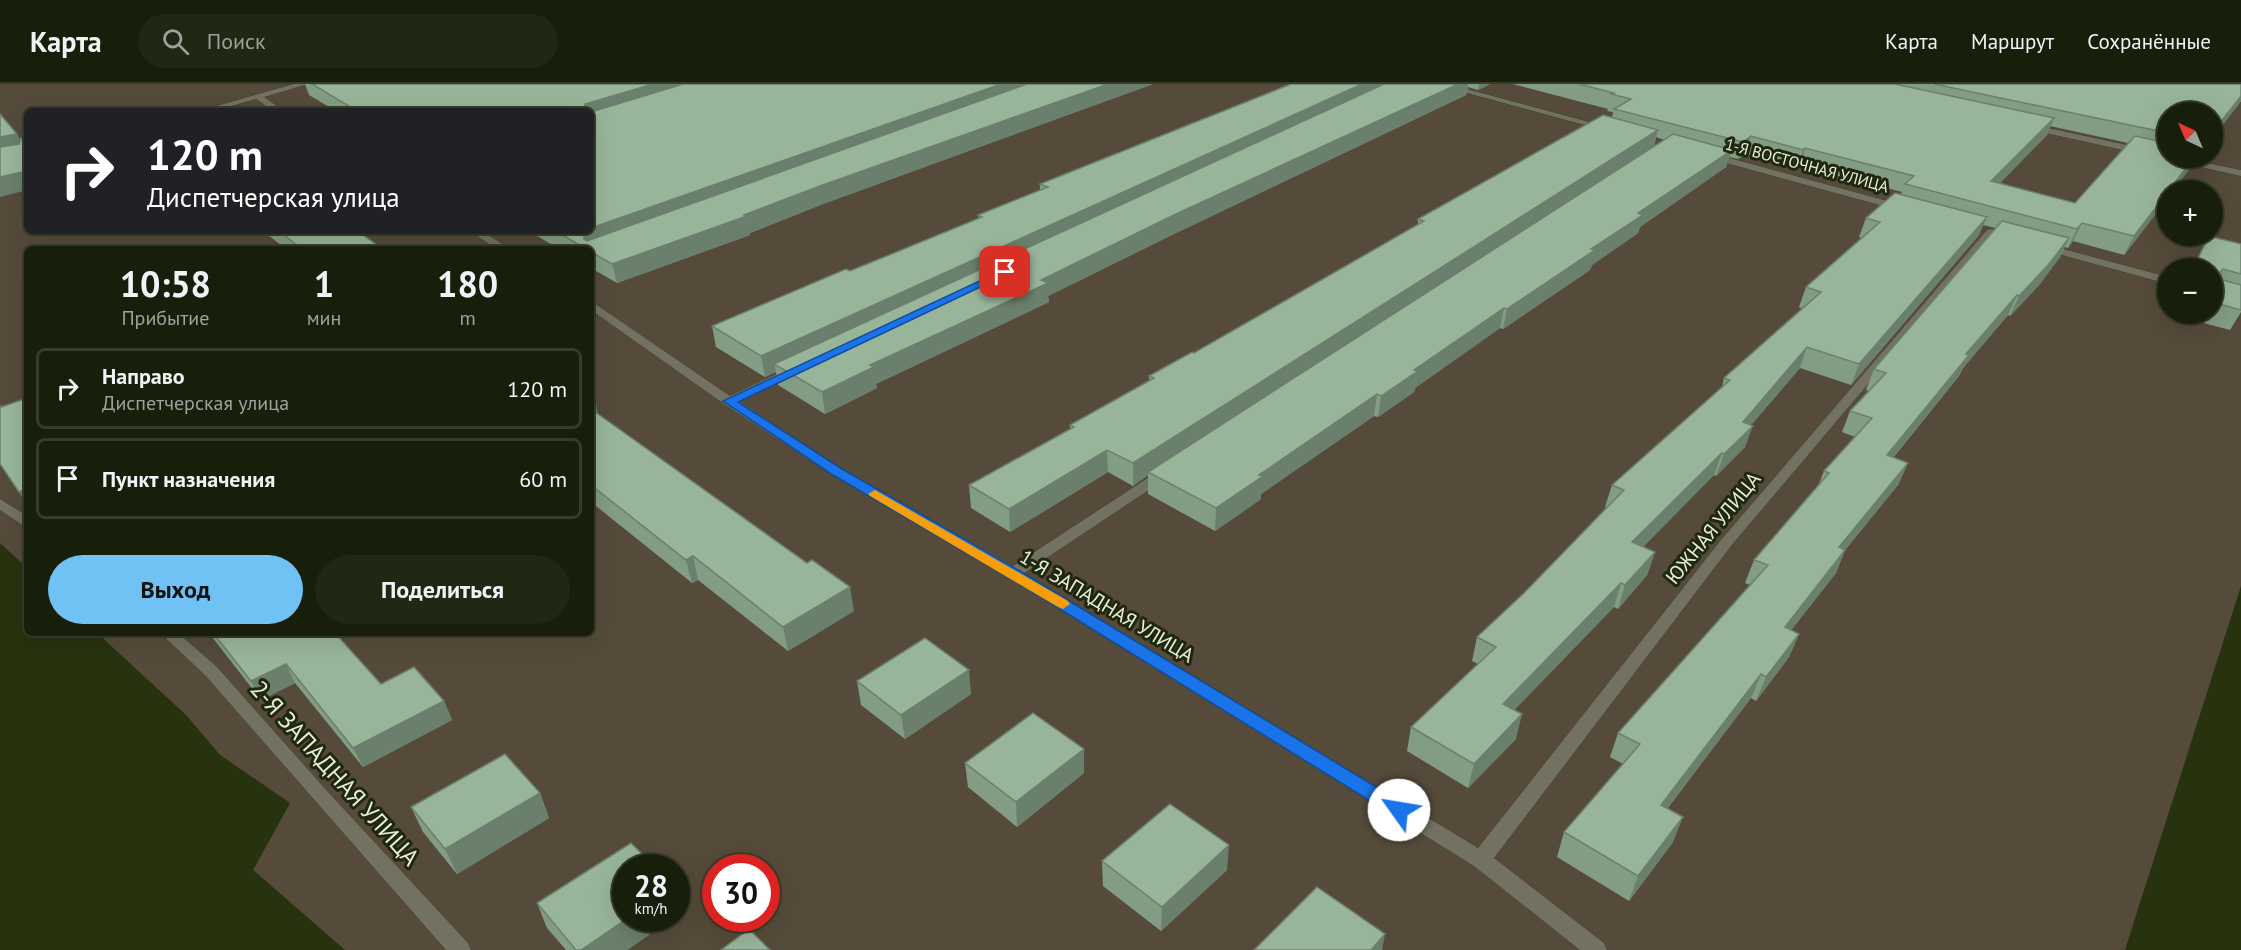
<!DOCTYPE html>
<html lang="ru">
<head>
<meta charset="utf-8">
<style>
	:root { --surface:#171e09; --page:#202712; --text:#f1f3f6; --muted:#9ea29c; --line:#363c2a; --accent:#70c2f4 }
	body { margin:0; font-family:"PT Sans",sans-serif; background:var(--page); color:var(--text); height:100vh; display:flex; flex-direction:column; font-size:22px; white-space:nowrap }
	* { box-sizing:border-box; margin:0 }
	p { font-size:20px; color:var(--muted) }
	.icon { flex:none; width:33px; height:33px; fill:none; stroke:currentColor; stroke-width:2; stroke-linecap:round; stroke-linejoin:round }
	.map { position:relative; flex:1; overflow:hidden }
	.panel { position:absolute; left:24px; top:162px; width:570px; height:390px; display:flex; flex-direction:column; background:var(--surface); border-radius:9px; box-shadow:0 6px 24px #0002,0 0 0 2px var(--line) }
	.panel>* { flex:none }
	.top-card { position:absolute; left:24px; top:24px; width:570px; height:126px; border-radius:9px; box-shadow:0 6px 24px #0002,0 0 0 2px var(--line); background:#202124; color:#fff; overflow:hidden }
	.needle { width:39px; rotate:316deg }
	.tools { position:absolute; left:2157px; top:18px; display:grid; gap:12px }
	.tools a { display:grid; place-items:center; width:66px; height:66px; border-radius:50%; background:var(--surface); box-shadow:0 6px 24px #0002,0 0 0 2px var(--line); font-size:30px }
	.speed { position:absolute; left:612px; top:770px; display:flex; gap:12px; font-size:30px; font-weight:700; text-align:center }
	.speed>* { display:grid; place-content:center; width:78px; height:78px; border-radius:50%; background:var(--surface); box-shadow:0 6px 24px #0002,0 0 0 2px var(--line); line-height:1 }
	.speed small { font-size:15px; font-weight:400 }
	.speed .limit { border:9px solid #d22; background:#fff; color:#111 }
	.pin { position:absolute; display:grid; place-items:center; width:51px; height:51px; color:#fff; margin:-26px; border-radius:12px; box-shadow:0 3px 9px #0006 }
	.me { position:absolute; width:66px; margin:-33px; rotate:302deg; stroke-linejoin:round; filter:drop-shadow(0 0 4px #0008) }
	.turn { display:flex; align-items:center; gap:21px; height:126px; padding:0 24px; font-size:27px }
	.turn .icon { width:78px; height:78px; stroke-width:2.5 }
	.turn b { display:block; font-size:42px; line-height:51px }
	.eta { display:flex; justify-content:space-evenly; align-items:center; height:102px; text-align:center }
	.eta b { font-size:36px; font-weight:600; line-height:42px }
	.action { display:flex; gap:12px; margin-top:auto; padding:12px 24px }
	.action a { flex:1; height:69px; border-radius:36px; background:var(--accent); color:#111; font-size:24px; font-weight:600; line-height:69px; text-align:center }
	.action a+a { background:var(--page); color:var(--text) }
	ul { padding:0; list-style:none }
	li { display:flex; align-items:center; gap:18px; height:81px; margin:0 12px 9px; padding:0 12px; border:3px solid var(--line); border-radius:9px }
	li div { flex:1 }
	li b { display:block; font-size:22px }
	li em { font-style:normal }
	header { display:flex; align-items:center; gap:36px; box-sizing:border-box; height:84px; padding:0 30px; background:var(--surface); border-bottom:2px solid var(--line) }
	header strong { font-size:28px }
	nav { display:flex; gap:33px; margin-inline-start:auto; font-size:21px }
	.search { width:420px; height:54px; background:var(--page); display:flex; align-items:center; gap:15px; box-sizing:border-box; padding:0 21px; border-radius:33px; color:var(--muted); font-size:22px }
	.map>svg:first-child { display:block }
	.built { fill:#27320e }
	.green { fill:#564b3a; fill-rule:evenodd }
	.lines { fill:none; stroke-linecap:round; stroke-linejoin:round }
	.minor-casing { stroke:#3b4429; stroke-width:1 }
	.minor { fill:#737162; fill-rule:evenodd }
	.wall { fill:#839c84; fill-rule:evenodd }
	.shaded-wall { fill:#6a7f6c }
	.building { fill:#98b59a; stroke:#6a7f6c; stroke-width:1.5 }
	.route { fill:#1a73e8; stroke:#114b97; stroke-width:1.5 }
	.slow { fill:#f59e0b }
	.labels { text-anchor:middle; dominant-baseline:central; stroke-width:6; stroke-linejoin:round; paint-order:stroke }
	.far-street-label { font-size:16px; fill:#e8eedd; stroke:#1f280c }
	.street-label { font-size:20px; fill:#e8eedd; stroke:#1f280c }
	.near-street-label { font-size:24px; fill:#e8eedd; stroke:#1f280c }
</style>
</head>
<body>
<header>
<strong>Карта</strong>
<div class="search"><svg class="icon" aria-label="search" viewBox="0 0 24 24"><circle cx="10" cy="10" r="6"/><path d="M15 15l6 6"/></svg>Поиск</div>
<nav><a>Карта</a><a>Маршрут</a><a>Сохранённые</a></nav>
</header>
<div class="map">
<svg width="2241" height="866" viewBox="0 0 2241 866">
	<rect width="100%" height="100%" fill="#1f280c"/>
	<g class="built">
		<polygon points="0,459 27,484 27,549 97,549 186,631 220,671 290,719 253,786 345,866 0,866"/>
		<polygon points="2241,502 2241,866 2125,866"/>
	</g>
	<path class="green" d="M0 0H2241V502L2125 866H345L253 786 290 719 220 671 186 631 97 549H591V165H27V484L0 459ZM27 27H591V147H27ZM2168 28H2212V74H2168ZM2168 106H2212V152H2168ZM2168 184H2212V230H2168ZM626 783H676V834H626ZM716 783H766V834H716Z"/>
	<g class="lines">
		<defs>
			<g id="minor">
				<polygon points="294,0 308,0 264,13 284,27 274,27 256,15 213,27 199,27"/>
				<polygon points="1434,0 1448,0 1611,44 1603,46"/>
				<polygon points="2030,40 2168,70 2168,74 2181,74 2241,86 2241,92 2027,45 2027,41"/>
				<polygon points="1711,69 1906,122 1907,124 1898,126 1708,74 1706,72"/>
				<polygon points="1991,145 1995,146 1995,150 1731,462 1494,774 1604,859 1607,866 1580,866 1474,782 1007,493 832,391 724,320 591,226 591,217 730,312 791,283 801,283 802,286 801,289 739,317 842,385 1013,482 1160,386 1170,386 1172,389 1170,392 1024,489 1478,764 1721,456 1987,146"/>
				<polygon points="469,147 482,147 510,165 497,165"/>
				<polygon points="2044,160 2168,193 2168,200 2040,165 2039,163"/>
				<polygon points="0,415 27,432 27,444 0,426"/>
				<polygon points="160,549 178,549 217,583 328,708 468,859 471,866 446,866 205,591"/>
			</g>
		</defs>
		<use href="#minor" class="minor-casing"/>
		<use href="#minor" class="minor"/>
	</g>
	<g class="wall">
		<polygon points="305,0 1153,0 823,120 750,149 750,151 617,199 591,184 591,165 559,165 529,147 591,147 591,27 336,27 309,11"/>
		<polygon points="1291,0 1490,0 1478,6 1468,3 1466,11 1176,149 1048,212 1049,218 876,300 877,304 825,330 778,301 776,288 765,293 716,263 712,242 979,135 978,131 1040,107 1040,100"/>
		<path d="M1513 0H2241V17L2212 55V28H2168V74H2198L2197 75H2195L2191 83 2173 106H2168V114L2124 171 2073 157 2068 164 2065 163 2060 173 2040 200 2010 232 2008 231 1963 284 1959 292 1893 374 1908 379 1898 401 1845 466 1836 489 1791 546 1799 550 1789 573 1756 617 1751 614 1667 725 1673 758 1629 817 1557 773 1564 748 1623 680 1610 673 1618 649 1750 501 1745 499 1754 476 1819 400 1824 387 1855 353 1842 348 1850 327 1868 307 1866 306 1874 285 1995 144 1983 141 1979 151 1851 301 1800 284 1751 341 1745 363 1716 392 1714 391 1643 463 1655 468 1647 491 1618 525 1614 523 1514 626 1516 655 1468 704 1407 667 1411 643 1478 580 1472 577 1477 553 1524 509 1606 424 1605 423 1612 401 1722 303 1724 294 1803 225 1799 223 1806 203 1862 154 1859 153 1866 134 1901 110 1902 108 1800 82 1798 83 1746 70 1738 75 1729 73 1726 83 1640 143 1638 149 1592 181 1590 186 1503 245 1500 244 1415 304 1414 308 1378 333 1374 332 1261 410V415L1215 447 1148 410V391L1133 402 1108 388 1010 448 971 424 969 401 1070 345V341L1149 297V292L1194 269 1418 141V135L1612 34 1613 28 1607 27 1608 25ZM2050 42 2128 59 2075 119 1999 100 2047 51ZM1656 53 1664 56 1654 63Z"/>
		<polygon points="263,147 357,147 383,165 286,165"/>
		<polygon points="2209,152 2241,160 2241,228 2230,246 2170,230 2212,230 2212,184 2192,184"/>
		<polygon points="591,319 598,330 854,527 788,567 698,496 692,499 591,418"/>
		<polygon points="209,549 335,549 381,600 444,617 452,636 363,683 295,599 261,616"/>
		<polygon points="857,597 971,610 905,655 861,621"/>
		<polygon points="965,679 1084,689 1017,743 968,703"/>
		<polygon points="540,709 549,734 457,790 423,748 411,723"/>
		<polygon points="1102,777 1227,786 1161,847 1103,802"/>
		<polygon points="537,819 626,834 673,834 627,866 566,866 547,844"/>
	</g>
	<g class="shaded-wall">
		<polygon points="653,0 709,0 591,36 591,27 585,27 585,20"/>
		<polygon points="1001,0 1046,0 591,165 584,155 584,147 591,147 591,144"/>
		<polygon points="1108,0 1153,0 823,120 750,149 750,151 617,199 612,180 820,102"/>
		<polygon points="1362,0 1395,0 774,280 776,288 765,293 761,272"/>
		<polygon points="1458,0 1468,0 1466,11 1176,149 1048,212 1049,218 876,300 877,304 825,330 822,308 870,281 1041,196 1176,130"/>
		<polygon points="1479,0 1490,0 1478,6"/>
		<polygon points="2241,12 2241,17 2212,55 2212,49"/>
		<polygon points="2054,34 2047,51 1983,116 1991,97"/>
		<polygon points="1658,46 1654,63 1148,388 1148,391 1133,402 1133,379"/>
		<polygon points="17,50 26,66 0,72 0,53"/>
		<polygon points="1751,52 1746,70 1738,75 1743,58"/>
		<polygon points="1805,64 1800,82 1798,83 1803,66"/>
		<polygon points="1732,66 1726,83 1640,143 1638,149 1592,181 1590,186 1503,245 1507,225 1591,165 1638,129"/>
		<polygon points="2194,74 2196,74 2191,83 2173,106 2169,106"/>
		<polygon points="27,87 27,106 0,113 0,93"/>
		<polygon points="2168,108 2168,114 2124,171 2134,152"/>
		<polygon points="1987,133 1979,151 1851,301 1859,280"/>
		<polygon points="2082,139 2073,157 2068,164 2077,145"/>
		<polygon points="2069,154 2060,173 2040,200 2010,232 2019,212"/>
		<polygon points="2017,211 2008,231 1963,284 1959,292 1877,393 1887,371 1966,270"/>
		<polygon points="1504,224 1500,244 1415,304 1414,308 1378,333 1381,312 1414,286"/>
		<polygon points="1807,263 1800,284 1741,353 1753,342 1745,363 1716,392 1724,370 1743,338"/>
		<polygon points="1377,310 1374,332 1261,410 1261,415 1215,447 1216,424 1259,391"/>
		<polygon points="596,322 602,344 591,324"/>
		<polygon points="1107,366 1108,388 1010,448 1009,425"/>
		<polygon points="1722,369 1714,391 1625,481 1632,458"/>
		<polygon points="1908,379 1898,401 1845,466 1836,489 1775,567 1785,543 1839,463"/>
		<polygon points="27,405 27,422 19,408"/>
		<polygon points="1655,468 1647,491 1618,525 1625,501"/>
		<polygon points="693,472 698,496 692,499 686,476"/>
		<polygon points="1621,499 1614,523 1497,644 1503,620"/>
		<polygon points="850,503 854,527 788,567 783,543"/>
		<polygon points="1799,550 1789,573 1756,617 1766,593"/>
		<polygon points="286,580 295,599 261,616 251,597"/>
		<polygon points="969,586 971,610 905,655 901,631"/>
		<polygon points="1761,590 1751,614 1651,745 1661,721"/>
		<polygon points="444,617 452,636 363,683 353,664"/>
		<polygon points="1522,630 1516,655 1468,704 1474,680"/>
		<polygon points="1084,665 1084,689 1017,743 1016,718"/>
		<polygon points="540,709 549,734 457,790 445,765"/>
		<polygon points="1683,733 1673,758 1629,817 1638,792"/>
		<polygon points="1229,761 1227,786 1161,847 1162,823"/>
		<polygon points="676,809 682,827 676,831"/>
		<polygon points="628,834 673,834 627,866 581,866"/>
		<polygon points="1385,850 1382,866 1371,866"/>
	</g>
	<g class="building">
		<polygon points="312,0 653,0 585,20 585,27 357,27"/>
		<polygon points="683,0 1001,0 591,144 591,28"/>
		<polygon points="1027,0 1108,0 820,102 744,131 747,132 612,180 591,168 591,165 586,165 556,147 584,147 584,155 587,157"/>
		<polygon points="1291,0 1362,0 761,272 712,242 846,185 850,187 982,133 978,131 1048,103 1040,100"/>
		<polygon points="1384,0 1458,0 1176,130 1041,196 1048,199 870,281 874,283 822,308 774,280"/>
		<polygon points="1579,0 1895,0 2054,34 1991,97 2075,119 2135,52 2168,59 2168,74 2194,74 2169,106 2168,106 2168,108 2134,152 2082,139 2077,145 1905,100 1914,92 1805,64 1803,66 1751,52 1743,58 1614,25 1631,15 1611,10 1614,9"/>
		<polygon points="1934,0 2241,0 2241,12 2212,49 2212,28 2168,28 2168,49"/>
		<polygon points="0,30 17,50 0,53"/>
		<polygon points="1603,31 1658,46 1133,379 1107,366 1009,425 969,401 1074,343 1070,341 1154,294 1149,292 1192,268 1194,269 1424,137 1418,135"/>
		<polygon points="1673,50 1732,66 1638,129 1643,131 1591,165 1595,166 1507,225 1504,224 1414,286 1418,287 1381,312 1377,310 1259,391 1263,392 1216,424 1148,388"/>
		<polygon points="21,54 27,61 27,87 0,93 0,63 19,60"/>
		<polygon points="1895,109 1987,133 1859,280 1807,263 1743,338 1753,342 1724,370 1722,369 1632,458 1655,468 1625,501 1621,499 1503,620 1522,630 1474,680 1411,643 1496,563 1477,553 1524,509 1624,406 1612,401 1730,296 1724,294 1821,208 1806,203 1880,138 1866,134"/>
		<polygon points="2002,137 2069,154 2049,180 2019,212 2017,211 1966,270 1969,271 1887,371 1908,379 1839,463 1845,466 1785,543 1799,550 1766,593 1761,590 1661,721 1683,733 1638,792 1564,748 1640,660 1618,649 1768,481 1754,476 1829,389 1824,387 1872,334 1850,327 1886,289 1874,285"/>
		<polygon points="279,147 357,147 383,165 302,165"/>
		<polygon points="2209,152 2241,160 2241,190 2223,185 2221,187 2222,196 2241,201 2241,226 2212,218 2212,184 2193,184"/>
		<polygon points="27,314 27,405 19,408 0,380 0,321 1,323"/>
		<polygon points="591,319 596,322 591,324"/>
		<polygon points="591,325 807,479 812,476 850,503 783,543 693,472 686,476 591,401"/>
		<polygon points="213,549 335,549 381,600 414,583 444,617 353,664 286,580 251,597"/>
		<polygon points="925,554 969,586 901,631 857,597"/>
		<polygon points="1033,629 1084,665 1016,718 965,679"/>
		<polygon points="505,670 540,709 445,765 411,723"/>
		<polygon points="1170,720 1229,761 1162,823 1102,777"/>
		<polygon points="631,759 655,783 626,783 626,834 628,834 581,866 576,866 537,819"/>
		<polygon points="1317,803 1385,850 1371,866 1254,866"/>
		<polygon points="749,845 770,866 721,866"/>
	</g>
	<polygon class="route" points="1005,185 1010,188 1008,190 738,318 842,385 1018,486 1406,721 1408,726 1406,731 1399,733 1393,731 1008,493 833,391 723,317"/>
	<polygon class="slow" points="875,406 1068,517 1070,520 1063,525 1058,523 870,412 868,410"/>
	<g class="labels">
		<g class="far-street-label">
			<text transform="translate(1807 81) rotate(15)">1-Я ВОСТОЧНАЯ УЛИЦА</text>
		</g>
		<g class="street-label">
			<text transform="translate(1713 444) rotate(-51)">ЮЖНАЯ УЛИЦА</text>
			<text transform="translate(1107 522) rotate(31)">1-Я ЗАПАДНАЯ УЛИЦА</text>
		</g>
		<g class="near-street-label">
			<text transform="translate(335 689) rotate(48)">2-Я ЗАПАДНАЯ УЛИЦА</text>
		</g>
	</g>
</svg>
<div class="tools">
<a><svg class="needle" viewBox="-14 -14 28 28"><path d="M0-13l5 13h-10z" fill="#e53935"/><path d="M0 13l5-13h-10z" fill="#9ea29c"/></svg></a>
<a>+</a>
<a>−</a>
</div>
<div class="speed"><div>28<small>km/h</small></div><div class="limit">30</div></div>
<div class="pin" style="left:1005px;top:188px;background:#d93025"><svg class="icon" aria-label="arrive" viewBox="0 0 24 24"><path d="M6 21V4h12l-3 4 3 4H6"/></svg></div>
<svg class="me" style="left:1399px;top:726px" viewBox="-20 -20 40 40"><circle r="19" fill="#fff"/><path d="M0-13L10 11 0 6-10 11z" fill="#1a73e8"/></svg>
<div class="top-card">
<div class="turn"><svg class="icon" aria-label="right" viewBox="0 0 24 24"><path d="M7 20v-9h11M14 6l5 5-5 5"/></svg><div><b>120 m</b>Диспетчерская улица</div></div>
</div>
<section class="panel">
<div class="eta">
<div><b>10:58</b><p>Прибытие</p></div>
<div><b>1</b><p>мин</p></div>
<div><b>180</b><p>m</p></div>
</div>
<ul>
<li><svg class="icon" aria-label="right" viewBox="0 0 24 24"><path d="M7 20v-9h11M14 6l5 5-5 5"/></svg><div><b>Направо</b><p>Диспетчерская улица</p></div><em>120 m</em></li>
<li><svg class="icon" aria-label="arrive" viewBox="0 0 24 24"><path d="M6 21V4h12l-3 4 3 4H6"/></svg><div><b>Пункт назначения</b></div><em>60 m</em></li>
</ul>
<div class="action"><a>Выход</a><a>Поделиться</a></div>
</section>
</div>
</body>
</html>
